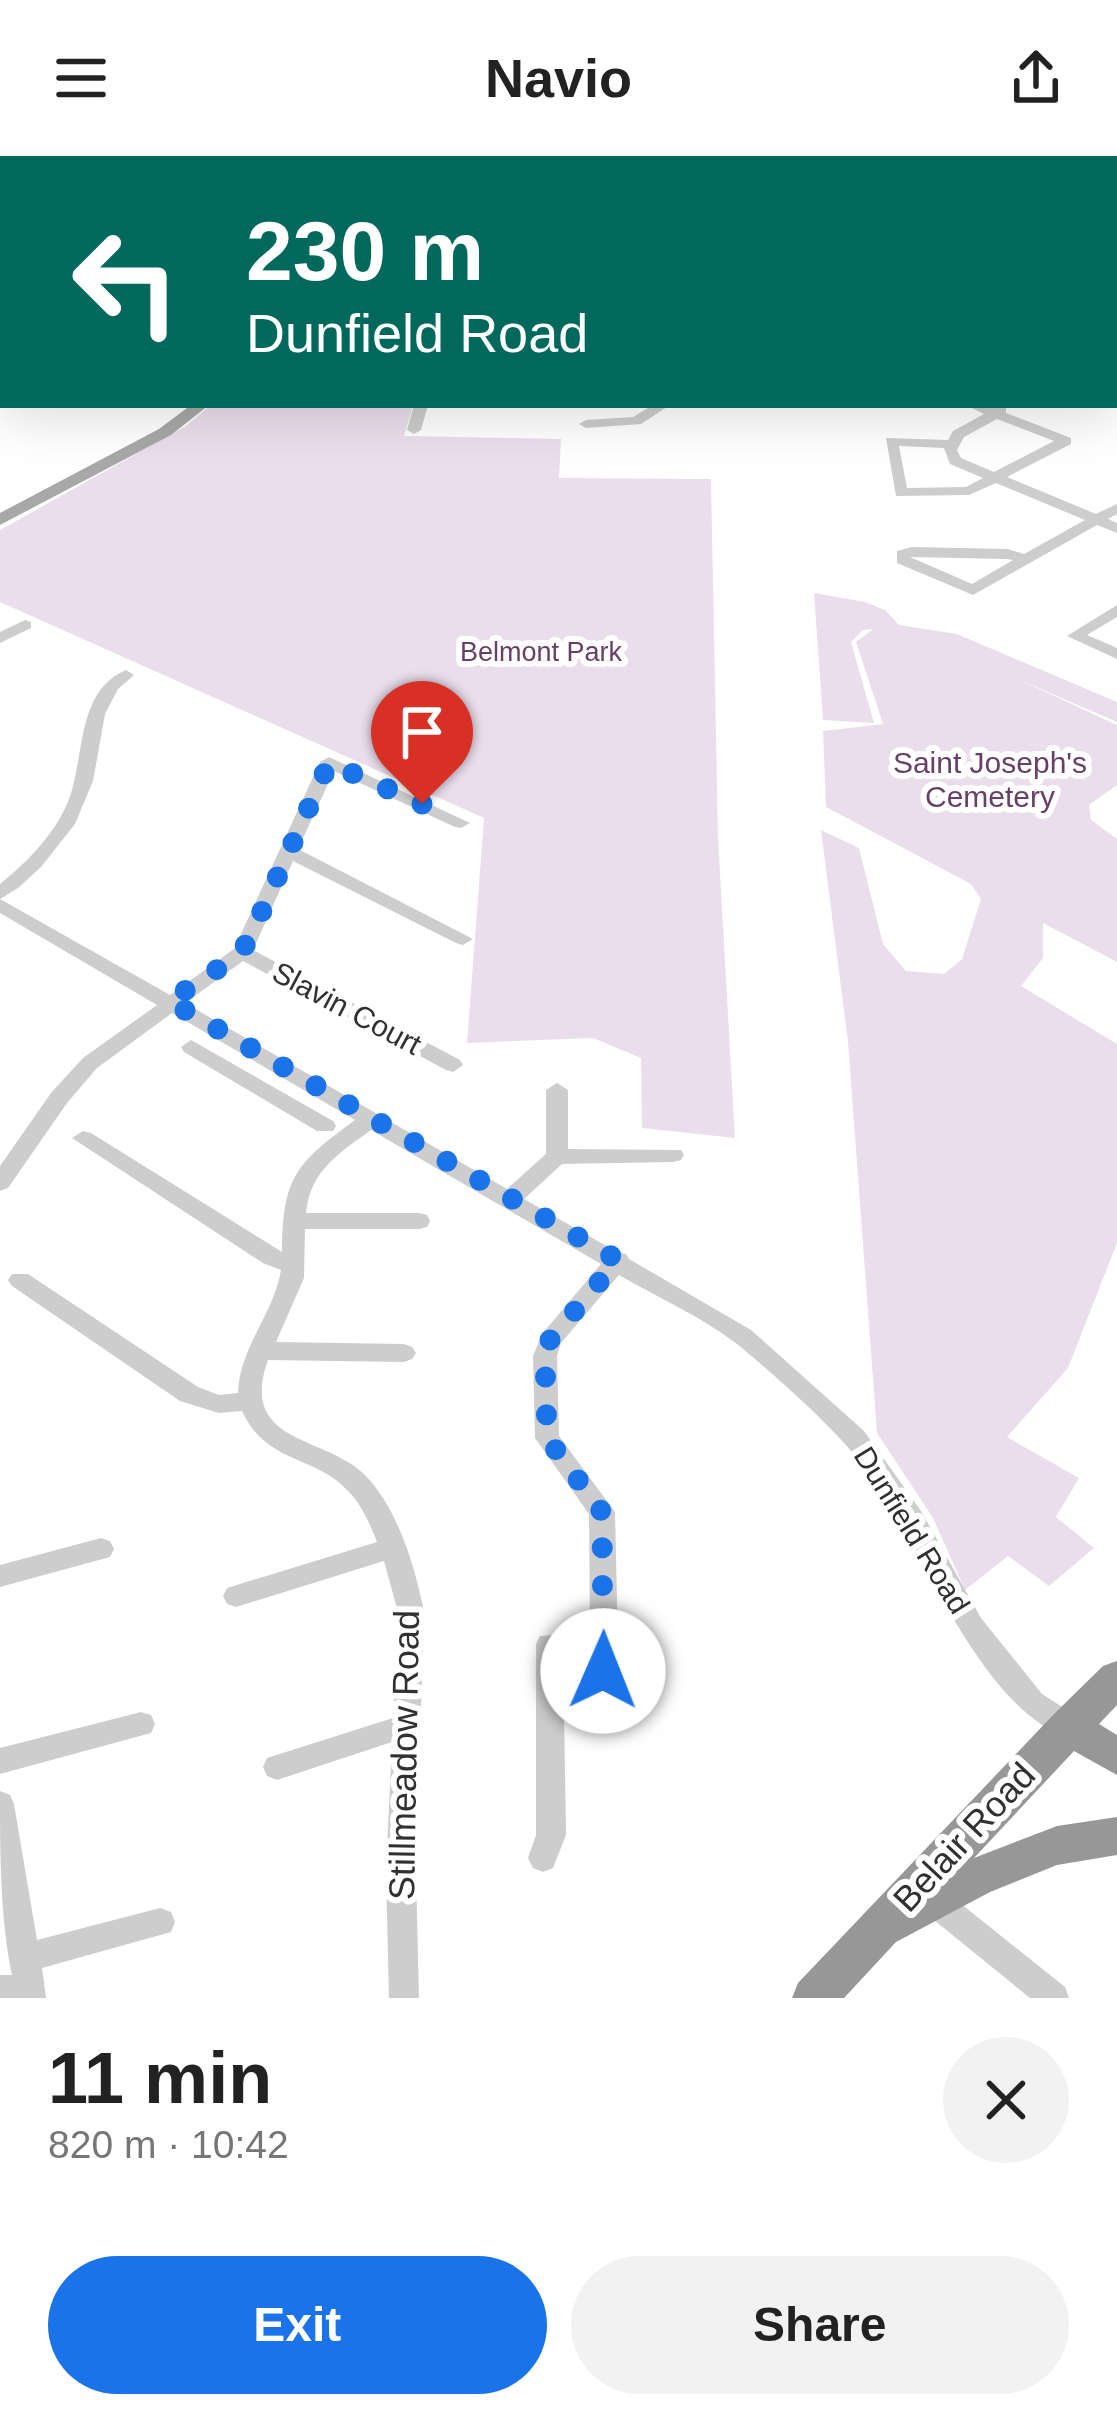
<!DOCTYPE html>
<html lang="en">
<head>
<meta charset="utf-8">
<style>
	:root { --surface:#fff; --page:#f2f2f2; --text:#222; --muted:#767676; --accent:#1a73e8 }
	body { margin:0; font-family:Helvetica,sans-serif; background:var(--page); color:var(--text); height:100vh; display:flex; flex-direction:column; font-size:45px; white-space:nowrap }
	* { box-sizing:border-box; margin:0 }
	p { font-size:39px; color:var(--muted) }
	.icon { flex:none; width:66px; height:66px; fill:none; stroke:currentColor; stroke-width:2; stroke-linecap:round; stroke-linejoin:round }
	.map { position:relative; height:1842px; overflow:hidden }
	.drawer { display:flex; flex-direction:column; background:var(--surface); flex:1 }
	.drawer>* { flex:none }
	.hud { position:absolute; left:0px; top:0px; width:1119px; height:252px; box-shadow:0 12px 48px #0002; background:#00695c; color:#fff; overflow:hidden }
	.pin { position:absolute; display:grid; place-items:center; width:102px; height:102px; color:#fff; margin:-123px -51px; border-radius:50% 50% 50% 0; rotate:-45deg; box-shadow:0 0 12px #0007 }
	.pin .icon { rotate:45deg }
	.me { position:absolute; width:132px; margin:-66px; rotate:1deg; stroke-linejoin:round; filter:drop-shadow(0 0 9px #0008) }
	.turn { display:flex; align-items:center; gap:42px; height:252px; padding:0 48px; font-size:54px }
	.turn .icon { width:156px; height:156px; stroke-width:2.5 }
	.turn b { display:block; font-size:84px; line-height:102px }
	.round { display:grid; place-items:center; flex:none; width:126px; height:126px; border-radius:63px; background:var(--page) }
	.headline { display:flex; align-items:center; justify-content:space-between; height:204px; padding:0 48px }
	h1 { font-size:72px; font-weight:700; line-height:90px }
	.primary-button { display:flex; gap:24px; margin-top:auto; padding:24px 48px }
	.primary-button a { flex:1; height:138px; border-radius:72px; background:var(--accent); color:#fff; font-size:48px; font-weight:700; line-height:138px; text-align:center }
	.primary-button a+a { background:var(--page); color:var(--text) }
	header { display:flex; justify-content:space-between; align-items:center; height:156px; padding:0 48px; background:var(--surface); font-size:54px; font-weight:700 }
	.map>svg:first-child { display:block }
	.green { fill:#ebdeec }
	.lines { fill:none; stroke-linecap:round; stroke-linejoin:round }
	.minor { fill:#cdcdcd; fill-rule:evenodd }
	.major { fill:#a8a8a8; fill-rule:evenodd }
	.highway { fill:#979797; fill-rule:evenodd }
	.route { stroke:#1a73e8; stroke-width:21; stroke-dasharray:0 37.8 }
	.labels { text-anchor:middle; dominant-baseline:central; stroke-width:12; stroke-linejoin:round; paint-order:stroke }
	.far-park-label { font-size:27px; fill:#684067; stroke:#fff }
	.park-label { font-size:30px; fill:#684067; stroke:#fff }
	.street-label { font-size:30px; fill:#303030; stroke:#fff }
	.near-street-label { font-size:36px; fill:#303030; stroke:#fff }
</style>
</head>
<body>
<header><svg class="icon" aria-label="menu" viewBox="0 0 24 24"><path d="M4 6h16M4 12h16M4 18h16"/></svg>Navio<svg class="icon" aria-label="share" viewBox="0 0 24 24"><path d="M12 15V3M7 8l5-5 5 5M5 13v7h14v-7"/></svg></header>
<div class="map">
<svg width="1117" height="1842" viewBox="0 0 1117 1842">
	<rect width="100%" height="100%" fill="#fff"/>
	<g class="green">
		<polygon points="211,249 413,249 404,280 561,283 559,322 711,323 718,681 735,982 642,972 641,902 593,882 467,887 484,662 0,446 0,374 186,270"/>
		<polygon points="814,437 865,446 885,454 899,469 957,478 1117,546 1117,566 1011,520 1117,569 1117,629 1089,649 1091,664 1117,683 1117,806 1043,767 1043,802 1021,830 1117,888 1117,1087 1068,1212 1007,1281 1079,1322 1056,1361 1094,1392 1049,1430 1008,1400 965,1434 933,1362 877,1277 848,886 821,674 859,692 883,788 906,815 944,818 962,803 981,743 971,728 826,651 823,575 883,568 856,486 873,473 863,474 851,486 874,567 823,564"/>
	</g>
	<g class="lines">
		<g class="minor">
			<polygon points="549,0 564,0 546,3"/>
			<polygon points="645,0 657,0 660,3 648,3"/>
			<polygon points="821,0 833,0 832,3 820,3"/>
			<polygon points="0,12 3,12 0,19"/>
			<rect x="1116" y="116" width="1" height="8"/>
			<polygon points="414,249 428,249 421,274 414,278 407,274"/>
			<polygon points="653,249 670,249 641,268 586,272 579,268 586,264 633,261"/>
			<path d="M966 249 1006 252V257L1071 282V288L1007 321 1096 358 1117 348V358L1108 363 1117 367V377L1097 369 973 439 897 407V395L912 391 1008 393 1024 398 1085 364 996 327 969 339 896 340 886 282 948 284 953 275 984 258ZM997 263 1054 285 994 316 961 302 957 294 964 281ZM899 290 944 292 950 308 983 322 966 331 907 332ZM910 401 1007 403 1013 404 972 428Z"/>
			<polygon points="1117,449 1117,461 1087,479 1117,492 1117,503 1067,480"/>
			<polygon points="25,464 31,466 31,472 0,487 0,476"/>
			<path d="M126 514 134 519 118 533 105 558 93 625 75 668 41 711 18 732 0 743V728C27 706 53 680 67 648 86 605 74 536 126 514Z"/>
			<path d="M329 601 470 667 461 672 455 671 334 615 298 693 473 783 463 789 456 787 293 705 253 794 460 904 463 909 453 916 446 914 243 805 185 847 507 1033 546 998V934L557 927 568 934V993L681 994 684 999 681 1004 673 1006 562 1008 524 1043 617 1096 626 1098 629 1103 751 1174 864 1275 921 1355 981 1462 1042 1538 1078 1561 1082 1570 1078 1579 1068 1582C970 1547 916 1365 845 1288 815 1255 771 1216 737 1188 702 1161 657 1141 619 1119L561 1187 557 1200 559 1280 615 1356 618 1487 605 1539 589 1551 564 1555 566 1679 553 1712 543 1716 533 1712 528 1702 536 1679V1488L540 1480 590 1476 589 1358 535 1282 533 1200 542 1178 601 1108 371 974C339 997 310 1015 306 1057H419L427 1059 430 1065 427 1071 419 1073H305L304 1122 276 1186 404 1188 412 1191 416 1197 412 1203 404 1206 268 1204C238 1288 324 1279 364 1318 398 1352 415 1411 424 1456L416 1717 419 1842H389L386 1717 392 1586 277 1624 267 1620 263 1611 267 1602 393 1562 398 1456 384 1405 236 1451 227 1448 223 1440 227 1432 377 1386C370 1368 362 1349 348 1335 314 1298 267 1309 242 1255L219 1257 180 1245 12 1130 8 1124 12 1118H28L198 1231 219 1239 238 1237C239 1192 274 1158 281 1114L263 1107 72 982 83 975 91 977 282 1096C283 1021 295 1008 355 964L172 857 97 912 67 947 8 1032 0 1035V1010L51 937 83 902 157 849 0 757V743L170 839 234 793 320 606ZM564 1499H588L583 1525 574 1531H564Z"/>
			<polygon points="191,884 333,965 336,970 333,975 317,975 184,896 181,891"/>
			<polygon points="101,1382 110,1385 114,1393 110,1401 0,1431 0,1409"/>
			<polygon points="141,1556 151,1559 155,1568 151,1577 0,1618 0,1592"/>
			<path d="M0 1635 10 1639 14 1648 37 1784 160 1752 171 1756 175 1766 171 1776 42 1812 46 1842H0V1819H12C0 1761 0 1696 0 1635Z"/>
			<polygon points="929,1727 940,1731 1065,1831 1069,1842 1030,1842 918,1751 914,1741 918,1731"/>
		</g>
		<g class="major">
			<rect x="0" y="133" width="3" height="8"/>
			<rect x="1116" y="166" width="1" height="8"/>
			<polygon points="191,249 209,249 171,279 0,369 0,357 159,273"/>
		</g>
		<polygon class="highway" points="1117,1505 1117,1549 1099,1568 1117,1579 1117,1619 1074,1595 974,1702 1057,1670 1117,1661 1117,1699 1057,1709 990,1736 896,1786 844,1842 792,1842 798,1827 1054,1558 1103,1510"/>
	</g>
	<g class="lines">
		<polyline class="route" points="422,648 329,607 248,786 233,803 169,845 618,1104 550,1184 545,1200 547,1282 602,1356 603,1515"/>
	</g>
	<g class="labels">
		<g class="far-park-label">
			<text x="541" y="496">Belmont Park</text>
		</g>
		<g class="park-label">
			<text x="990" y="606">Saint Joseph's<tspan x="990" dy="34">Cemetery</tspan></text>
		</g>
		<g class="street-label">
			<text transform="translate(347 852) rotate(28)">Slavin Court</text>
			<text transform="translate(912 1374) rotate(58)">Dunfield Road</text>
		</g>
		<g class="near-street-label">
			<text transform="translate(404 1599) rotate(-89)">Stillmeadow Road</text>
			<text transform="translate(964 1681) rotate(-47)">Belair Road</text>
		</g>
	</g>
</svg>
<div class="pin" style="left:422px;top:648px;background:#d93025"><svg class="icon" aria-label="arrive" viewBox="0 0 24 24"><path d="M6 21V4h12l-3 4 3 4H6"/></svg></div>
<svg class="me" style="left:603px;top:1515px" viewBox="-20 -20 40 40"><circle r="19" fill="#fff"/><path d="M0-13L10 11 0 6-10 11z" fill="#1a73e8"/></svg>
<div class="hud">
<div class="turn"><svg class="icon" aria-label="left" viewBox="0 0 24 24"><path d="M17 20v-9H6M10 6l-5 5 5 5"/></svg><div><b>230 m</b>Dunfield Road</div></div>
</div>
</div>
<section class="drawer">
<div class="headline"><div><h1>11 min</h1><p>820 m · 10:42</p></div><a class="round"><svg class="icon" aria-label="close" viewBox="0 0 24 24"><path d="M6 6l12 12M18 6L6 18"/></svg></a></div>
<div class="primary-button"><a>Exit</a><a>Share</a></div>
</section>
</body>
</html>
